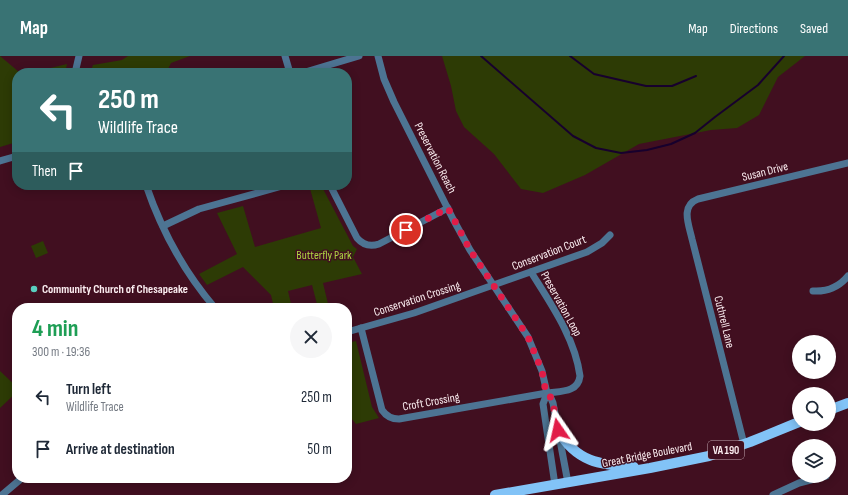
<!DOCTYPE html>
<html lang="en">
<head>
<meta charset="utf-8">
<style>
	:root { --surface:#fff; --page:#f6f6f7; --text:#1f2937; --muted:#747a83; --accent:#397374 }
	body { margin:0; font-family:"Sofia Sans Condensed",sans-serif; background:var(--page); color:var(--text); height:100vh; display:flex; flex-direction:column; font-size:15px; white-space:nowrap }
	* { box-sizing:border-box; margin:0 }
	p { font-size:13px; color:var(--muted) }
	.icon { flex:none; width:22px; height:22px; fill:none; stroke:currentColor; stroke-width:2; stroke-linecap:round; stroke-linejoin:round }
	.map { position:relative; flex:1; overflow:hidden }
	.sheet { position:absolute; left:12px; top:247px; width:340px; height:180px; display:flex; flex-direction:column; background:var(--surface); border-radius:16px; box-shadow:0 2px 10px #0003 }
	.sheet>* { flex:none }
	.guide { position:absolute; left:12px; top:12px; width:340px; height:122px; border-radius:16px; box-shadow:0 2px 10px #0003; background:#397374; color:#fff; overflow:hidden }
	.tools { position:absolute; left:792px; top:279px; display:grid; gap:8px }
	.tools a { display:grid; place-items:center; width:44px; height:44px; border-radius:50%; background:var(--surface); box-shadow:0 2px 10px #0003; font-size:20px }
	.pin { position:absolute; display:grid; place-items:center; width:34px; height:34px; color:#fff; margin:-17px; border:2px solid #fff; border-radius:50%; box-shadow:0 1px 4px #0007 }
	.me { position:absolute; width:44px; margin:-22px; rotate:349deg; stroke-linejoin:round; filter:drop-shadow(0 0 3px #0008) }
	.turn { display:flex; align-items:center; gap:14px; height:84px; padding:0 20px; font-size:18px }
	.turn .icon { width:52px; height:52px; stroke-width:2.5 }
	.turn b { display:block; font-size:28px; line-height:34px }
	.then { display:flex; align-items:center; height:38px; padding:0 20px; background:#0003; gap:8px; font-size:15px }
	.round { display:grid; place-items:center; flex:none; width:42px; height:42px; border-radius:21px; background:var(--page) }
	.summary { display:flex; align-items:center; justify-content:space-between; height:68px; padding:0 20px }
	h1 { font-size:24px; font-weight:700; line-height:30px; color:#1e9e55 }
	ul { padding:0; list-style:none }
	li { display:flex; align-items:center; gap:12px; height:52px; padding:0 20px }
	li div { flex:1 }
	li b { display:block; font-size:15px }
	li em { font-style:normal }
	header { display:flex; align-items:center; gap:24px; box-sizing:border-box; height:56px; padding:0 20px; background:var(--accent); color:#fff }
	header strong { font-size:19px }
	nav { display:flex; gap:22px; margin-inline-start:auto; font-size:14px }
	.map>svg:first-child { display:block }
	.green { fill:#2d3b05 }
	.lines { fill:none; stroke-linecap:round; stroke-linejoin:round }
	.stream { stroke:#17002d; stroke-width:2 }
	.street { stroke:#4d7493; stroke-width:7 }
	.primary { stroke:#82c3f7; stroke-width:10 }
	.route { stroke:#e11d48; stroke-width:7; stroke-dasharray:0 12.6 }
	.poi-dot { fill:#59cebf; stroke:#410f20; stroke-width:1.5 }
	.labels { text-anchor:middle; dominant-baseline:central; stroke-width:3; stroke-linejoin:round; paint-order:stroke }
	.shield { fill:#410f20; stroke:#c3aab2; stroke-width:1 }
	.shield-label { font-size:11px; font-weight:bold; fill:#fbedf0 }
	.street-label { font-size:12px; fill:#fbedf0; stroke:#410f20 }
	.park-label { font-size:12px; fill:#aed742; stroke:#410f20 }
	.poi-label { font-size:12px; font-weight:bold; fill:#fbedf0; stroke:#410f20; text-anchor:start }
</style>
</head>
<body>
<header>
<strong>Map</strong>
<nav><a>Map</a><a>Directions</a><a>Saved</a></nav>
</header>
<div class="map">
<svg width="848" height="439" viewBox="0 0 848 439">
	<rect width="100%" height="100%" fill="#410f20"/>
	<g class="green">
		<polygon points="0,0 19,16 46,13 67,8 65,17 17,17 17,86 0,91"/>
		<polygon points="128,0 190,0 171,7 166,17 90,17 93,9 122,4"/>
		<polygon points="442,0 805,0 778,21 759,59 737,72 711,74 639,88 585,119 543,137 521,133 494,98 464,71 456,55 451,30"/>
		<polygon points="309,129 321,129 353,190 357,193 353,201 362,218 323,227 329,252 318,252 312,229 288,235 292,252 274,252 271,239 243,211 207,229 199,218 237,198 217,157 243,150 255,191 321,172"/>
		<polygon points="43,185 48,197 36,202 31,190"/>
		<polygon points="356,285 372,351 379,362 356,368 347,357 347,287"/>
		<polygon points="0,315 17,331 17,336 0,352"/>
	</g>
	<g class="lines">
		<g class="stream">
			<polyline points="481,0 573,80 596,92 621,97 647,94 671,88 695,77 715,61 758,29 784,0"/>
			<polyline points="570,0 594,18 646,30 672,30 696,20"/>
		</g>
		<g class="street">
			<polyline points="285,0 290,17"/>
			<polyline points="378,0 384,23 394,46 453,163 470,194 528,281 542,315 547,337"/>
			<polyline points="75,17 79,0"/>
			<polyline points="302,17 359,0"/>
			<polyline points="0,105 17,100"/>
			<path d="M146 129C161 173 185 217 215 252"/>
			<path d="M330 129 357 182C363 189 370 191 379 188L448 152"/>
			<polyline points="163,170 199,153 286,129"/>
			<path d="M813 235C828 236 839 231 848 220"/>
			<path d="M361 272 382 354C386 360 391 363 399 363L547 337C560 335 578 337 580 320 575 282 551 248 531 216"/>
			<polyline points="347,276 414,257 587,196 602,187 610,179"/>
			<path d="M744 388 692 183C689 169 680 150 698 143L848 107"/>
			<polyline points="555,429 543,348 547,337 550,340 553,347 568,427"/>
			<polyline points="2,439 22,422"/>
			<polyline points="773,439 799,427 826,420"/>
		</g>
		<g class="primary">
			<polyline points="829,354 848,347"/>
			<path d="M558 374C576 406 600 409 634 411"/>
			<polyline points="495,439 650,412 709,400 750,386 799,366"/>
		</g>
	</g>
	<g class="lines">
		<polyline class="route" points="406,174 448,152 470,194 528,281 542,315 546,337 550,340 553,348 558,374"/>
	</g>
	<circle class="poi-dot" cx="34" cy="233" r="4"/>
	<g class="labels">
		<rect class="shield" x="708" y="385" width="36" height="18" rx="3"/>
		<g class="shield-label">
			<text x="726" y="394">VA 190</text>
		</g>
		<g class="street-label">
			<text transform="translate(435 102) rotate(63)">Preservation Reach</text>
			<text transform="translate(765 116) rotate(-14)">Susan Drive</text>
			<text transform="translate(549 197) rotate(-21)">Conservation Court</text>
			<text transform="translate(417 243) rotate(-18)">Conservation Crossing</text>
			<text transform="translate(561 248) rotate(61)">Preservation Loop</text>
			<text transform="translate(724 266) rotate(76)">Cuthrell Lane</text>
			<text transform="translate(431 346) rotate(-10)">Croft Crossing</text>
			<text transform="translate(647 399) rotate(-11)">Great Bridge Boulevard</text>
		</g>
		<g class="park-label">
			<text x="324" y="199">Butterfly Park</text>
		</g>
		<g class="poi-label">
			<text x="42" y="233">Community Church of Chesapeake</text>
		</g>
	</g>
</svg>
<div class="tools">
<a><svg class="icon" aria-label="sound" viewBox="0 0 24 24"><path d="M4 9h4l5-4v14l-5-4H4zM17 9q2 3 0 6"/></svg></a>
<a><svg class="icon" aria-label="search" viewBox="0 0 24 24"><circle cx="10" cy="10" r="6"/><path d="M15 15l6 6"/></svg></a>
<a><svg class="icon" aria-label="layers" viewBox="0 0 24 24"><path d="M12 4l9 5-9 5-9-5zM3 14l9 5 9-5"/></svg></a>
</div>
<div class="pin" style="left:406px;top:174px;background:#d93025"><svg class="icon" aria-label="arrive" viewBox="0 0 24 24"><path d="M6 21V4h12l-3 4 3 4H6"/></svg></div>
<svg class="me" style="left:558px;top:374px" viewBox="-20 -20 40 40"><path d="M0-17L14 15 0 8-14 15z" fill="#e11d48" stroke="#fff" stroke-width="4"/></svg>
<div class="guide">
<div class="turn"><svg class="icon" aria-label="left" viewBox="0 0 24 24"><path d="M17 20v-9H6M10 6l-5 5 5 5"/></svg><div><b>250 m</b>Wildlife Trace</div></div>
<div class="then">Then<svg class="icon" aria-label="arrive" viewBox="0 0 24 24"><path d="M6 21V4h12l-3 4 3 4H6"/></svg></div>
</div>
<section class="sheet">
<div class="summary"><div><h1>4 min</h1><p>300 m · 19:36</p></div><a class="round"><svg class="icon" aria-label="close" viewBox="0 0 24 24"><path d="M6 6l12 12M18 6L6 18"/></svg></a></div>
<ul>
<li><svg class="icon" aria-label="left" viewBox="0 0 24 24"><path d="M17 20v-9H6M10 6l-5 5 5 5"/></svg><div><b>Turn left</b><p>Wildlife Trace</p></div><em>250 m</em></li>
<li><svg class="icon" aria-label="arrive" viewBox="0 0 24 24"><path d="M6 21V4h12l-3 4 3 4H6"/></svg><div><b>Arrive at destination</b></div><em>50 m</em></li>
</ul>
</section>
</div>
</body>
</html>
